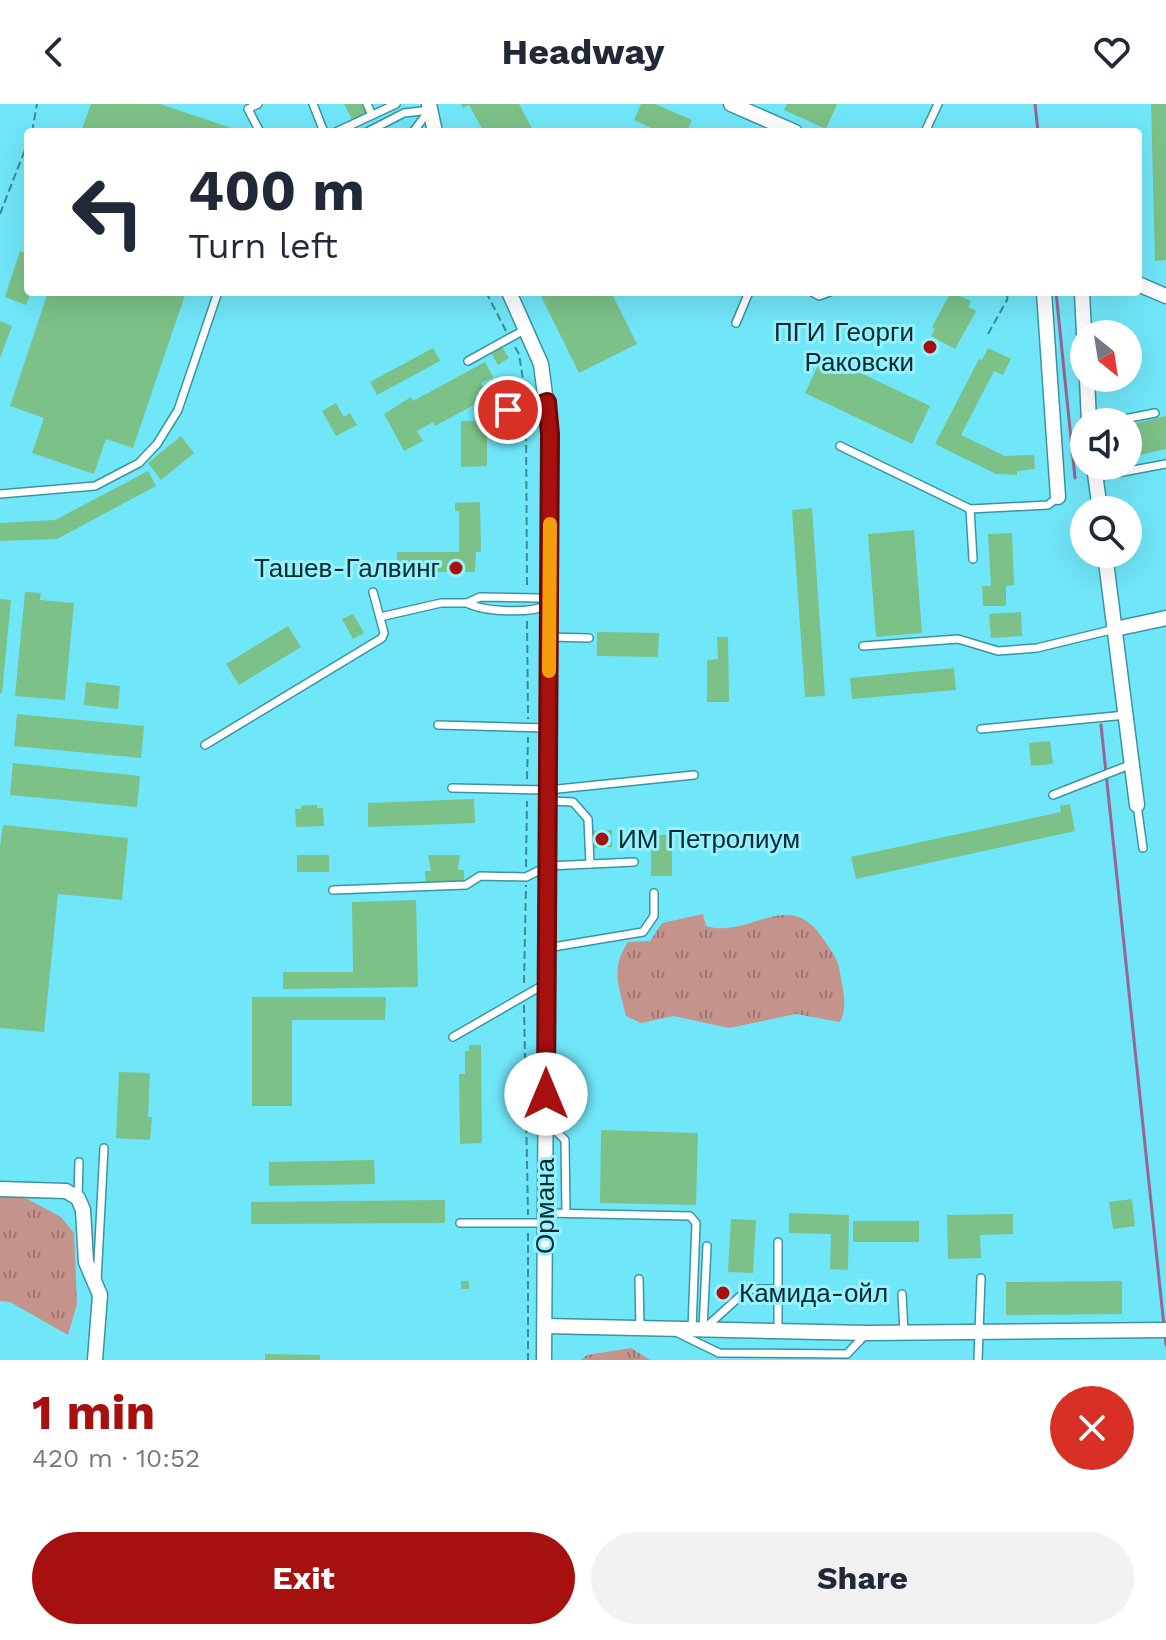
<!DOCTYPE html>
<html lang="en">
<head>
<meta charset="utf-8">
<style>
	:root { --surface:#fff; --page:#f2f2f3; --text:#1f2937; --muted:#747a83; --accent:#a6100f }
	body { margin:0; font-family:"Work Sans",sans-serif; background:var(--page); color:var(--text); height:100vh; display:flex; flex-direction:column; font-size:30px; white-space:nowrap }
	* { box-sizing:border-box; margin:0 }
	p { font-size:26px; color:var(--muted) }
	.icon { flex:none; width:44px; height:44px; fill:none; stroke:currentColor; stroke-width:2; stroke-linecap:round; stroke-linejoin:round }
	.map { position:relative; height:1256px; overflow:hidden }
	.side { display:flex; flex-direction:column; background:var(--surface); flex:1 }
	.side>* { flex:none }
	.banner { position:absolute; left:24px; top:24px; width:1118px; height:168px; border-radius:8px; box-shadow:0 8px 32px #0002; background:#fff; color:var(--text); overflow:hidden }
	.needle { width:52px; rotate:150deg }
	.controls { position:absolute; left:1070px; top:216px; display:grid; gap:16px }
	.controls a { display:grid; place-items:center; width:72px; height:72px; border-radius:50%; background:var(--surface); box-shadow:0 8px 32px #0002; font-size:40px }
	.pin { position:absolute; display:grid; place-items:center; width:68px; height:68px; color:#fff; margin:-34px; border:4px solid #fff; border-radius:50%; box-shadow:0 2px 8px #0007 }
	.me { position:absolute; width:88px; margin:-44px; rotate:0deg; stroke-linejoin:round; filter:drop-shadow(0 0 6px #0008) }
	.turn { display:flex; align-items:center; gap:28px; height:168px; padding:0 32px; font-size:36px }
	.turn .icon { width:104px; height:104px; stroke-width:2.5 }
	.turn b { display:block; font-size:56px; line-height:68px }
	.round { display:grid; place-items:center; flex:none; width:84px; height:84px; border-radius:42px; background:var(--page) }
	.headline { display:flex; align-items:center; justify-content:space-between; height:136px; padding:0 32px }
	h1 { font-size:48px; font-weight:700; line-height:60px; color:var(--accent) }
	.cta { display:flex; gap:16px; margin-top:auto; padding:16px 32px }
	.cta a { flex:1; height:92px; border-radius:48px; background:var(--accent); color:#fff; font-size:32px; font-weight:700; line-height:92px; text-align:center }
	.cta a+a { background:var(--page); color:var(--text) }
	header { display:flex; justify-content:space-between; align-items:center; height:104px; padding:0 32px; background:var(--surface); font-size:36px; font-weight:700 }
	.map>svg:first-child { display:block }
	.grass { fill:url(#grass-tufts) }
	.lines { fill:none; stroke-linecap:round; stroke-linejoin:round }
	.stream { stroke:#976694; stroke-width:3 }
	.building { fill:#7cc187 }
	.lane-casing { stroke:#3995a3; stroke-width:10 }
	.street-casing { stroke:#3995a3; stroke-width:17 }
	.path { stroke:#3a8b96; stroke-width:2; stroke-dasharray:8 4; stroke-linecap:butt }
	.lane { stroke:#fff; stroke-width:7 }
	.street { stroke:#fff; stroke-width:14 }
	.route-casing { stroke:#6c0a0a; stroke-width:20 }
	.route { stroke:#a6100f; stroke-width:14 }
	.slow { stroke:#f59e0b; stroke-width:14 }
	.poi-dot { fill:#a6100f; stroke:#98f1fe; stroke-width:3 }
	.labels { text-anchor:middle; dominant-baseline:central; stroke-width:6; stroke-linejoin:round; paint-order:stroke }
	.poi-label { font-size:26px; fill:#022b30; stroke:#98f1fe; text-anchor:end }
	.street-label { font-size:26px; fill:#022b30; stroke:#98f1fe }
</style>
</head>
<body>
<header><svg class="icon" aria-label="back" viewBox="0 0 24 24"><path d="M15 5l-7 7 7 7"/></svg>Headway<svg class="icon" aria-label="heart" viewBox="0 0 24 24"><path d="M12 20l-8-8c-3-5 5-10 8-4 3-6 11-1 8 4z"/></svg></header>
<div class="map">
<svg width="1166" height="1256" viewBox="0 0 1166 1256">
	<defs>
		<pattern id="grass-tufts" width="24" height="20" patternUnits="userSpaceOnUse" patternTransform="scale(2)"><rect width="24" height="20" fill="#c4938b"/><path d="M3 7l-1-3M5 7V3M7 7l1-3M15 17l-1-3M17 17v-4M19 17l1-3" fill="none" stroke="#9d7872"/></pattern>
	</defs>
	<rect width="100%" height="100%" fill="#70e7f9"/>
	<g class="grass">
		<path d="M703 810 706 822C750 836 789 781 824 836 831 847 839 856 840 869 843 886 848 903 840 918L796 910 729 924 674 912 641 919 626 912C619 882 610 865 628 838L650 837 662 819Z"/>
		<polygon points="0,1091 20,1091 61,1113 74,1129 77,1200 68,1231 10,1198 0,1197"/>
		<polygon points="631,1244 650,1256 581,1256 587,1251"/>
	</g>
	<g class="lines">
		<g class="stream">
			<polyline points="1035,0 1038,28"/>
			<polyline points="1056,188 1075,374"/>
			<polyline points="1101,621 1164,1222"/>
			<polyline points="1165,1229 1166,1241"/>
		</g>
	</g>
	<g class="building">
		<polygon points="91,0 160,0 243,28 81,28"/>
		<polygon points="344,0 364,0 368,9 352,16"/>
		<polygon points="461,0 519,0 534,28 484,28 469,1 463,4"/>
		<polygon points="641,0 655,0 692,16 687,28 660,28 634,16"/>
		<polygon points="787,0 837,0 826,25 784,6"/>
		<polygon points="1151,0 1166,0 1166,156 1155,157"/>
		<polygon points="20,147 28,150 28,172 24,183 31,188 26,201 5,193"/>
		<polygon points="48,188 186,188 133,344 106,335 94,370 32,349 44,314 10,302"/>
		<polygon points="539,188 611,188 637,240 579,269"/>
		<polygon points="951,188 971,197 968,203 976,207 955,245 931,232 935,225 932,223"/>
		<polygon points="0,217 12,222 0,254"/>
		<polygon points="502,243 509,254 498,261 491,249"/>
		<polygon points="433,244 440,257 377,291 370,278"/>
		<polygon points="988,244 1011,255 1003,271 994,267 961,331 1005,352 1034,351 1035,365 1017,367 1017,371 996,370 935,340 979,255 982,256"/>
		<polygon points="823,251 930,302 912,340 805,289"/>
		<polygon points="485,258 493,273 481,279 485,286 478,291 481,297 435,322 433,318 417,327 423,337 404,347 384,310 411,293 413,297"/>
		<polygon points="515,293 515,302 501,302 501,294"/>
		<polygon points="336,299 344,313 350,309 357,321 336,332 322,307"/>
		<polygon points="1166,312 1166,345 1128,354 1128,321"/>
		<polygon points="461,317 487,317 487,362 461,363"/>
		<polygon points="181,332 194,349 161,376 148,359"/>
		<polygon points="148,367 156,382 57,435 0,437 0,419 55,416"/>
		<polygon points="480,398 481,448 476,448 475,468 397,468 397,448 459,448 459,407 455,407 455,399"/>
		<polygon points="812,404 825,592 805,593 792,406"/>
		<polygon points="914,426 922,529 876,533 868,430"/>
		<polygon points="1012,429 1014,481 1006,482 1006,502 983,502 982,482 991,482 988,430"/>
		<polygon points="25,488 41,489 40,496 74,499 65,596 15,592"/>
		<polygon points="0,495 11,496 2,589 0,589"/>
		<polygon points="1021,508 1022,532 991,534 989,510"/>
		<polygon points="353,510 364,529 353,535 342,515"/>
		<polygon points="288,522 301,543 239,581 226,560"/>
		<polygon points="597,528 659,529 658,553 597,552"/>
		<polygon points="717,533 728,533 729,598 707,598 707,556 718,555"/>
		<polygon points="954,564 956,586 852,595 850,574"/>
		<polygon points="86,578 120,582 118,605 84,601"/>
		<polygon points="17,610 144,622 141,654 14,642"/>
		<polygon points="1050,637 1053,660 1031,662 1029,639"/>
		<polygon points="13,659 140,672 137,703 10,691"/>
		<polygon points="474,695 475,719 368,723 368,699"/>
		<polygon points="1070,700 1075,727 856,775 851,753 1061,708 1060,702"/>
		<polygon points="317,701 317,704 323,704 324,722 296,723 295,705 301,705 301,702"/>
		<polygon points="3,721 128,734 122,796 58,790 44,928 0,924 0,743"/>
		<polygon points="612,726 612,743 592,744 591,727"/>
		<rect x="651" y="731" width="21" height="41"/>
		<rect x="297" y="751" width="32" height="17"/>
		<polygon points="428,751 460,751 458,766 464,766 464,778 426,779 425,767 431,767"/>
		<polygon points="416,796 418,883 283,885 283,868 353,868 352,798"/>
		<polygon points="252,893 386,893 385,916 292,916 292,1002 252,1002"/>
		<polygon points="469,941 481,941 482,1039 460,1040 459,970 465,970 465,947 469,947"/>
		<polygon points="119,968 150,969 148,1013 152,1013 150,1036 116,1034"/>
		<polygon points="601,1026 698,1029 696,1101 600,1099"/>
		<polygon points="374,1056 375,1080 269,1082 269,1058"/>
		<polygon points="1132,1095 1135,1122 1113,1125 1109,1098"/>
		<polygon points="445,1096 445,1119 251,1120 251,1098"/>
		<polygon points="789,1109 849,1111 848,1166 830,1165 831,1130 789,1129"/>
		<polygon points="1013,1110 1013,1130 980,1131 981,1154 948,1155 947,1111"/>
		<polygon points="731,1115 756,1116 753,1169 728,1168"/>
		<rect x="853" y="1117" width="66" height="21"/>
		<rect x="461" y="1177" width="8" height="8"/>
		<polygon points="1122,1177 1122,1210 1006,1211 1006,1178"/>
		<polygon points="265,1250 320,1251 320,1256 265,1256"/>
	</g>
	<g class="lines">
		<defs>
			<g id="lane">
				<polyline points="258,0 248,5 260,28"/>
				<polyline points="313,0 324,28"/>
				<polyline points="367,0 372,11"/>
				<polyline points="336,28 396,0"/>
				<polyline points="367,28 404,9 430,6"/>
				<polyline points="413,28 428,8"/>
				<polyline points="925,28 938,0"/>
				<polyline points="812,188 819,192 830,188"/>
				<polyline points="736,219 749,188"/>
				<polyline points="468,257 526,225"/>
				<polyline points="479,308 526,306 547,298"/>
				<polyline points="1109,318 1155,309"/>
				<polyline points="840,342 970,405 1048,401 1058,393"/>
				<polyline points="1096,373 1166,360"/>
				<polyline points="0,390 95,382 139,359 157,340 178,306 218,188"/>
				<polyline points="970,405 973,455"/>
				<path d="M467 499C485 508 530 510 548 501"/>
				<polyline points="380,513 441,499 467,499 480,493 539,494 548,499"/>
				<polyline points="549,533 589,534"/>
				<polyline points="863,542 958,535 998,547 1037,544 1115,525"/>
				<polyline points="438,621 549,624"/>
				<polyline points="981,625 1126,611"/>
				<polyline points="205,641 382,534 384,529 373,488"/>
				<polyline points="452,684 548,686 694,671"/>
				<polyline points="1053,691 1132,660"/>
				<polyline points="548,697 573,698 588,715 590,760"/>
				<polyline points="1137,701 1143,744"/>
				<polyline points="333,786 466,781 480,772 526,773 548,762 634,758"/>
				<polyline points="547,844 643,828 654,812 654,789"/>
				<polyline points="453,933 545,880"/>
				<polyline points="548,1019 565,1036 566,1109"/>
				<polyline points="78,1094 79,1058"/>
				<polyline points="546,1109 690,1112 696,1119 692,1225"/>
				<polyline points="460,1119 545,1119"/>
				<polyline points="639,1175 640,1224"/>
				<polyline points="97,1177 104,1044"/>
				<polyline points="902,1190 904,1228"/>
				<polyline points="705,1224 748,1185 778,1185"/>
				<polyline points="703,1225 707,1142"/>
				<polyline points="778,1226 778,1138"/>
				<polyline points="678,1229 719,1249 847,1250 865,1231"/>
				<polyline points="978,1256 981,1174"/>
			</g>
			<g id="street">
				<polyline points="429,0 435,28"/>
				<polyline points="731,0 795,28"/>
				<polyline points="1138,180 1166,192"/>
				<polyline points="509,188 541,260 550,330 544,1256"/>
				<polyline points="1044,188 1058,393"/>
				<polyline points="1082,188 1084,230"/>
				<polyline points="1087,274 1089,318"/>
				<polyline points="1094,362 1100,406"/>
				<polyline points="1105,450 1137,701"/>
				<polyline points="1115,525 1166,514"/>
				<polyline points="0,1085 66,1087 78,1094 83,1106 86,1158 100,1191 95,1256"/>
				<polyline points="545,1222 867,1229 1166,1226"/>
			</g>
		</defs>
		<use href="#lane" class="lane-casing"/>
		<use href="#street" class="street-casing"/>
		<g class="path">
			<polyline points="32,28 37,0"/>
			<polyline points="0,110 28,38"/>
			<polyline points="486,188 506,227"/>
			<polyline points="988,230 1007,196 1008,188"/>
			<polyline points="515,243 519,250 526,295"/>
			<polyline points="526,317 527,483"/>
			<polyline points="527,517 528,615"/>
			<polyline points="527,675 528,633"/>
			<polyline points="526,763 527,697"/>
			<polyline points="524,879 526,781"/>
			<polyline points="524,901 528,1111"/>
			<polyline points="528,1129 528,1256"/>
		</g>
		<use href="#lane" class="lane"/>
		<use href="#street" class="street"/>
	</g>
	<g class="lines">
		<defs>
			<polyline id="route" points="508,306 526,306 547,298 550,330 546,990"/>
		</defs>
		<use href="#route" class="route-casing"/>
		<use href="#route" class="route"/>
		<polyline class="slow" points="549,567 550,420"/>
	</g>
	<g class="poi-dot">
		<circle cx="930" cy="243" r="8"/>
		<circle cx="456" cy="464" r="8"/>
		<circle cx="602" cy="735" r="8"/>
		<circle cx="723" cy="1189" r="8"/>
	</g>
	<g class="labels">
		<g class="poi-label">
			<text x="914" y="228">ПГИ Георги<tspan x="914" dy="30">Раковски</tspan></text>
			<text x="440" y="464">Ташев-Галвинг</text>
			<text x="618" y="735" text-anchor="start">ИМ Петролиум</text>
			<text x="739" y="1189" text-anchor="start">Камида-ойл</text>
		</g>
		<g class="street-label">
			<text transform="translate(545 1102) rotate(-90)">Ормана</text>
		</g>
	</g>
</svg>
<div class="controls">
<a><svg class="needle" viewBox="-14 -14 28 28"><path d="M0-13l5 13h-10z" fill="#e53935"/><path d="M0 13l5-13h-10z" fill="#747a83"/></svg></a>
<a><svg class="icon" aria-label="sound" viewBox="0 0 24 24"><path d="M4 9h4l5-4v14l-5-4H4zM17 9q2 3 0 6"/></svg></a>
<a><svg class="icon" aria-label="search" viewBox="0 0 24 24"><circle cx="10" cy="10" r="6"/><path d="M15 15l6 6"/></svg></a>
</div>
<div class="pin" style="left:508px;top:306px;background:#d93025"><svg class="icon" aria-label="arrive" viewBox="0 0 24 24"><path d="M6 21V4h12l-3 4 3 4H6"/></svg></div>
<svg class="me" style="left:546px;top:990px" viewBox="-20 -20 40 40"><circle r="19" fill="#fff"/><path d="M0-13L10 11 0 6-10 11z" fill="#a6100f"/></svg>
<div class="banner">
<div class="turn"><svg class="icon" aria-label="left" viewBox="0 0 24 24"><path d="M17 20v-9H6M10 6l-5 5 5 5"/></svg><div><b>400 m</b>Turn left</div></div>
</div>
</div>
<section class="side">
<div class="headline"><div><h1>1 min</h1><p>420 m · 10:52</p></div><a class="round" style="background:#d93025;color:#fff"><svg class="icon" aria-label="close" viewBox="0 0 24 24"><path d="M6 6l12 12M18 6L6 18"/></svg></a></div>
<div class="cta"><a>Exit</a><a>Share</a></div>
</section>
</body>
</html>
